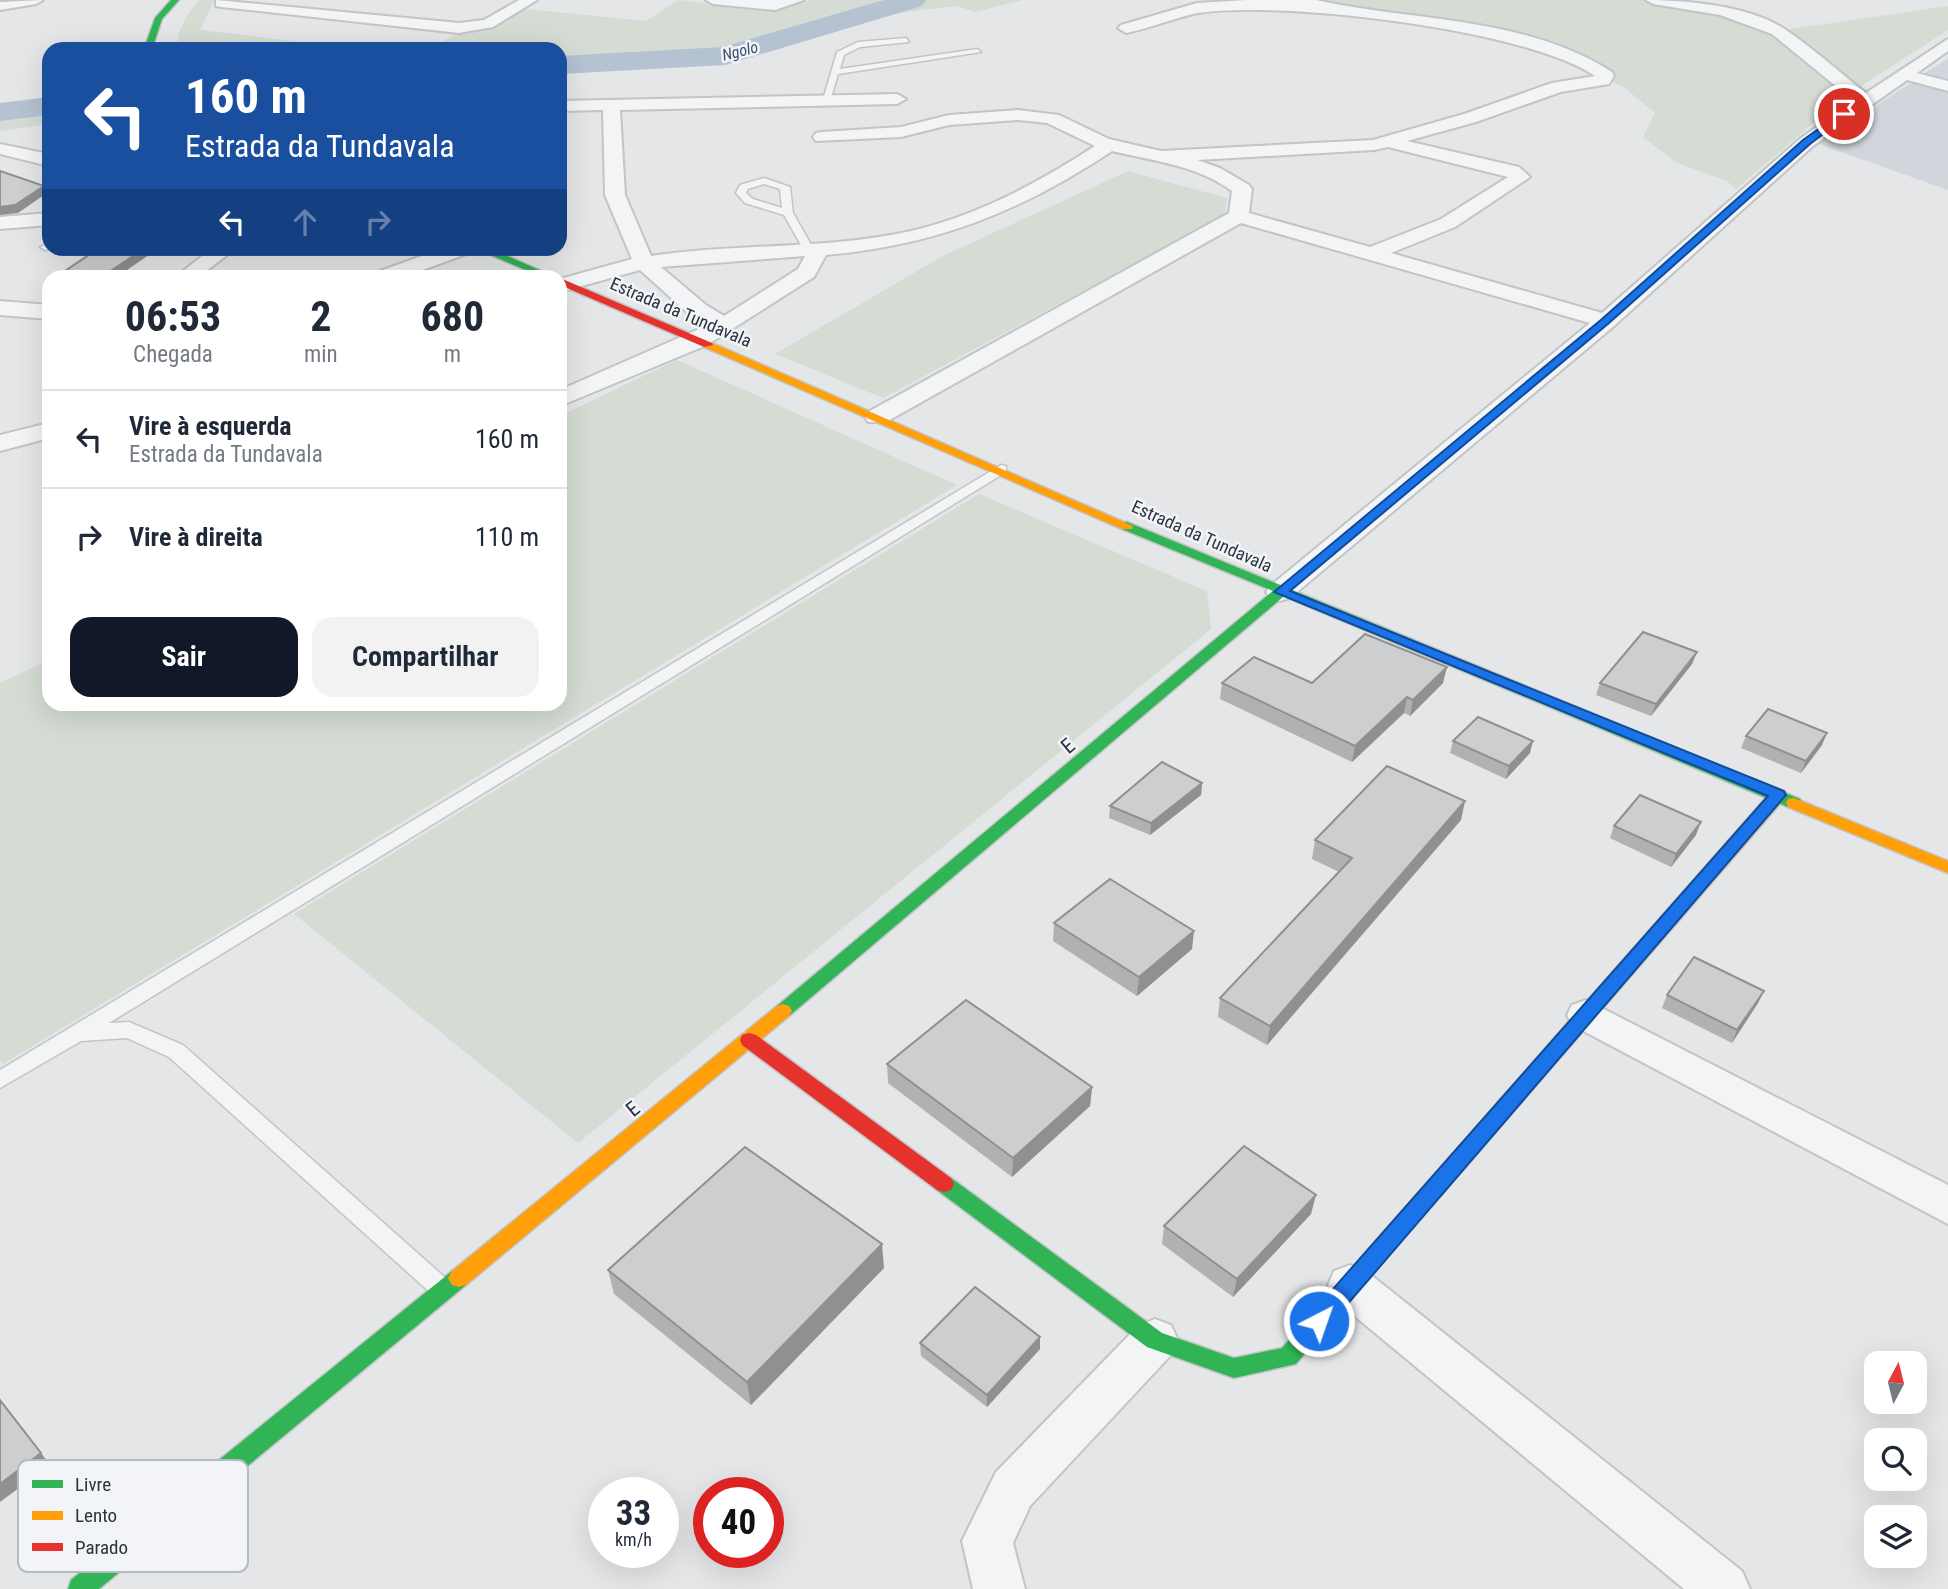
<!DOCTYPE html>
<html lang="pt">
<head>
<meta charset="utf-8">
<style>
	:root { --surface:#fff; --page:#f2f2f3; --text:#1f2937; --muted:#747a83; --line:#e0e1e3; --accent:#111827 }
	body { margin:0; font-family:"Roboto Condensed",sans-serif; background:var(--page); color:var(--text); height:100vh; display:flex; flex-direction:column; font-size:26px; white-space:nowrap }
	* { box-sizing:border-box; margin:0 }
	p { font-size:23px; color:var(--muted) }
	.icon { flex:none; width:38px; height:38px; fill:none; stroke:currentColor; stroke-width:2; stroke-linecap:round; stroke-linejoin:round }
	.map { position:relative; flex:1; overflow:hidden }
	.side { position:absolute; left:42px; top:270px; width:525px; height:441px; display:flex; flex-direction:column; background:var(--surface); border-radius:21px; box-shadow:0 7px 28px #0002 }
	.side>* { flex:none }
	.top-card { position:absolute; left:42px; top:42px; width:525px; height:214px; border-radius:21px; box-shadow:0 7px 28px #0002; background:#1a4fa0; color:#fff; overflow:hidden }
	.needle { width:46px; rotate:7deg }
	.tools { position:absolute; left:1864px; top:1351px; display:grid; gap:14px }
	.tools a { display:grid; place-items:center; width:63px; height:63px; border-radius:14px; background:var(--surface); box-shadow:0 7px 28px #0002; font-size:35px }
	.speed { position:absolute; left:588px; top:1477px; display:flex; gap:14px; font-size:35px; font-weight:700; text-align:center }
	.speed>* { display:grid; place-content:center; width:91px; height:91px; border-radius:50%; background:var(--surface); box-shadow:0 7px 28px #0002; line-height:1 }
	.speed small { font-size:18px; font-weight:400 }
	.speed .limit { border:10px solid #d22; background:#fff; color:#111 }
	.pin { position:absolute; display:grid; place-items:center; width:60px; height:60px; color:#fff; margin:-30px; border:4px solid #fff; border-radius:50%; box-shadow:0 2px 7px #0007 }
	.me { position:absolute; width:77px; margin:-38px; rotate:41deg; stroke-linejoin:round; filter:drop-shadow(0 0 5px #0008) }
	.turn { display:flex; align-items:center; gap:24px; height:147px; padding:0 28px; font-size:32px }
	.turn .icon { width:91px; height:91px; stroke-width:2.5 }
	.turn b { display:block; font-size:49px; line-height:60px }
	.lanes { display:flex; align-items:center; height:66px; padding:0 28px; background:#0003; justify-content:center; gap:35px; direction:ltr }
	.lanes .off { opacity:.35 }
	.eta { display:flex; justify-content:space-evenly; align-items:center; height:119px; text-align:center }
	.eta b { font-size:42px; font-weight:700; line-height:49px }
	.cta { display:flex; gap:14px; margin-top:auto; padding:14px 28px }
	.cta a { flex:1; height:80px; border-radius:21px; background:var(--accent); color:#fff; font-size:28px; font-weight:700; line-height:80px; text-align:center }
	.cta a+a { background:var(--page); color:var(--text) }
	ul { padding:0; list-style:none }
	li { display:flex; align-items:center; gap:21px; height:98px; padding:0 28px; border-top:2px solid var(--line) }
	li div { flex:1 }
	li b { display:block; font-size:26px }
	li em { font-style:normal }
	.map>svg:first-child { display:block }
	.built { fill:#d2d5db }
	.green { fill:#d4dcd4 }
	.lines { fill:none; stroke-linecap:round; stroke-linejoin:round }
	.river { fill:#b4c2d1; fill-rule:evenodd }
	.lane-casing { stroke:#c2c4c6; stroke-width:3 }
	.street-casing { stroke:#c2c4c6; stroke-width:4 }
	.fast-casing { stroke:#c2c4c6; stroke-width:3 }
	.slow-casing { stroke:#c2c4c6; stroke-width:3 }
	.jam-casing { stroke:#c2c4c6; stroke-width:3 }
	.lane { fill:#f3f4f5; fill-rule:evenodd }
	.street { fill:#f3f4f5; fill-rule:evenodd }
	.fast { fill:#30b455; fill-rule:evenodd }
	.slow { fill:#ff9f0a; fill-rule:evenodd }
	.jam { fill:#e5322d; fill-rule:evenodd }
	.wall { fill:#afb1b3 }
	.shaded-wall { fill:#8f9092 }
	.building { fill:#ccced0; stroke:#8f9092; stroke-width:2 }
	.route { fill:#1a73e8; stroke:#114b97; stroke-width:2 }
	.labels { text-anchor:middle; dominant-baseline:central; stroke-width:5; stroke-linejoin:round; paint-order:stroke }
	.far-water-label { font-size:16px; font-style:italic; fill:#385172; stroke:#f2f4f7 }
	.street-label { font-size:18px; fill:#2b3340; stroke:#f2f4f7 }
	.near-street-label { font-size:21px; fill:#2b3340; stroke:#f2f4f7 }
	.key { fill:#f2f4f7; stroke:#b6bac0; stroke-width:2 }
	.key-label { font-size:19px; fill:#2b3340 }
</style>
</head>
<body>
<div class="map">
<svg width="1948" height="1589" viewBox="0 0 1948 1589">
	<rect width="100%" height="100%" fill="#e4e6e8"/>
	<polygon class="built" points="1948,58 1948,190 1819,144"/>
	<g class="green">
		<path d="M199 0H214L200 30 362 49H176C178 30 186 14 199 0Z"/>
		<polygon points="678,0 773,10 812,0 1022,0 975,12 957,6 890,14 720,60 560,69 560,49 429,49 455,35 494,27 526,9 646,21"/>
		<polygon points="1309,0 1653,0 1677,3 1778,31 1948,6 1948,30 1844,97 1736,189 1727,181 1677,163 1643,137 1655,113 1625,88 1537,43"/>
		<polygon points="49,106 49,124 0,131 0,112"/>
		<polygon points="1128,171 1227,198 1225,215 883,398 775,354 943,256"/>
		<polygon points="677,360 957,485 3,1064 0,1061 0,683 49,660 49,704 560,704 560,416"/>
		<polygon points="979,494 1207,591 1211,629 578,1143 294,914"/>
	</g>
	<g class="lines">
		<g class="river">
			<polygon points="884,0 926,0 922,6 725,65 560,74 560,56 723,47"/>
			<polygon points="49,97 49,115 0,121 0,103"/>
		</g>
		<defs>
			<g id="lane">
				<polygon points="906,38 909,42 860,47 844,55 840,69 977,49 981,52 838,74 830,101 822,103 837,52 858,42"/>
				<path d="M764 178 790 187 793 213 814 250 813 252H805L784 215 745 203 736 193 740 185ZM764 184 780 189 782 208 753 199 746 193 748 189Z"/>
				<polygon points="49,243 49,248 52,248 45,250 40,247"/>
				<polygon points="1001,465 1006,466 1006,472 109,1023 129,1022 183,1045 450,1282 454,1289 450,1296 442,1299 434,1296 169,1057 127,1038 81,1041 0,1088 0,1070"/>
			</g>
			<g id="street">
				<polygon points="43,0 36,4 0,10 0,2"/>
				<polygon points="216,0 459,23 484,20 519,0 537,0 493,27 459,33 221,7 216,6"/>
				<polygon points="706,0 804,0 775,10 713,4"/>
				<path d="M1246 0C1268 0 1295 0 1316 0 1409 21 1526 16 1612 72L1614 76 1609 84 1561 92 1476 122 1407 141 1519 167 1530 177 1455 227 1391 253 1602 313 1801 138 1854 101 1772 34 1720 15 1653 4 1646 0C1686 0 1752 6 1786 30 1814 49 1839 72 1866 93L1948 39V51L1917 73 1948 81V91L1907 80 1813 146 1614 326 1290 598 1280 601 1270 598 1266 592 1270 586 1590 323 1241 223 886 422H868L865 417 868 412 1229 213 1232 191C1197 165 1153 161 1112 151 1020 212 936 245 826 255L814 277 707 345 560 406V390L708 325 690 315 640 270 567 290 560 289V279L632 259 605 195 603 110 560 111V101L897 94 906 99 897 104 620 110 625 195 651 256C731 244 812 249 891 235 965 222 1032 187 1095 146L1047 123 1018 120 949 125 901 137 816 141 813 137 816 133 822 132 901 127 949 115 1018 110 1059 115 1109 139 1161 151 1373 140 1464 114 1552 83 1595 76C1526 29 1281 0 1198 13 1174 18 1151 28 1126 33L1118 28 1121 25 1197 3ZM1388 147 1508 177 1441 219 1370 247 1249 213 1252 189 1249 185 1220 168 1197 160 1374 150ZM805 256 798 269 724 316 706 305 661 267Z"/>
				<polygon points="0,144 49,154 49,166 0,154"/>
				<polygon points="49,213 49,225 0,229 0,217"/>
				<polygon points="212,248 236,248 200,276 177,276"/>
				<polygon points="444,248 475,248 472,252 406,276 377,276 380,271"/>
				<polygon points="0,301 49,305 49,319 0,315"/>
				<polygon points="49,423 49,438 0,451 0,435"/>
				<polygon points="1586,1000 1948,1185 1948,1224 1572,1025 1567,1015 1572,1005"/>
				<polygon points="1350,1265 1366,1271 1742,1571 1750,1589 1684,1589 1334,1299 1328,1285 1334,1271"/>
				<polygon points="1155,1319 1171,1325 1178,1340 1171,1355 1030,1506 1013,1543 1025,1589 973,1589 962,1541 996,1472 1139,1325"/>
			</g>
			<g id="fast">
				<polygon points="171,0 179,0 162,19 152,49 144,49 155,18"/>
				<polygon points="474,248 489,248 553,276 540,276"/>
				<polygon points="1127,522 1800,799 1802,803 1794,808 1788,807 1284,596 789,1016 783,1018 777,1016 774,1011 777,1006 1273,591 1122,529 1122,523"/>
				<polygon points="944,1176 951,1178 1162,1333 1234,1358 1282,1348 1427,1183 1434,1181 1441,1183 1444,1189 1296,1364 1234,1378 1147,1347 937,1190 934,1184 937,1178"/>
				<polygon points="459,1269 466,1271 470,1278 466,1285 99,1589 68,1589 71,1580 452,1271"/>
			</g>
			<g id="slow">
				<polygon points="704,343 712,343 1133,526 1132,529 1122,529 704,347"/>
				<polygon points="1778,790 1784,791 1786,795 1784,799 1441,1195 1434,1197 1427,1195 1424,1189 1427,1183 1772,791"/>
				<polygon points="1794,798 1948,861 1948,873 1788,807 1786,803 1788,799"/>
				<polygon points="783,1004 789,1006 792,1011 789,1016 466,1285 459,1287 452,1285 448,1278 452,1271 777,1006"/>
			</g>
			<g id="jam">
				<polygon points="560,278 712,343 713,345 704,347 560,285"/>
				<polygon points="749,1033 756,1035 951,1178 954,1184 951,1190 944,1192 937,1190 742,1045 740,1040 742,1035"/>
			</g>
		</defs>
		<use href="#lane" class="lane-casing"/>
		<use href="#street" class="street-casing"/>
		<use href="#fast" class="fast-casing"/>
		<use href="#slow" class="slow-casing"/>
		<use href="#jam" class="jam-casing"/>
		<use href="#lane" class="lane"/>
		<use href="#street" class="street"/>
		<use href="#fast" class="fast"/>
		<use href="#slow" class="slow"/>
		<use href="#jam" class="jam"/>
	</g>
	<g class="wall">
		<polygon points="159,248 118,276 63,276 62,273"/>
		<polygon points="1697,652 1692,664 1651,716 1596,695 1600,683"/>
		<polygon points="1222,683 1443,683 1410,716 1404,713 1352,762 1220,699"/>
		<polygon points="1746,736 1822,745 1801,773 1741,748"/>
		<polygon points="1453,741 1530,753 1506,779 1450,753"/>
		<polygon points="1202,783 1201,795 1150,835 1109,818 1110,806"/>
		<polygon points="1461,820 1267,1045 1218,1017 1220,998 1339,872 1312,859 1315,840"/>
		<polygon points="1614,826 1696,835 1671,867 1610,838"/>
		<polygon points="1054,923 1192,949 1137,996 1053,941"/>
		<polygon points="1764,991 1758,1003 1732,1043 1662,1008 1667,995"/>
		<polygon points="887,1064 1092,1087 1090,1106 1012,1177 888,1083"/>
		<polygon points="1311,1214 1233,1297 1162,1244 1164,1226"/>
		<polygon points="884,1268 751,1405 614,1294 608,1270"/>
		<polygon points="1040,1337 1040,1349 987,1407 921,1356 920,1343"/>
	</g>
	<g class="shaded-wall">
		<polygon points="44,186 47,193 18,213 0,215 0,207"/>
		<polygon points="145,248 159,248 118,276 103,276"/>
		<polygon points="1697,652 1692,664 1651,716 1656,704"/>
		<polygon points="1447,667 1443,683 1410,716 1413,700"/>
		<polygon points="1407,697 1404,713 1352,762 1355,746"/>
		<polygon points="1827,733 1822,745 1801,773 1806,761"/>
		<polygon points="1533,741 1530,753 1506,779 1509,766"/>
		<polygon points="1202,783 1201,795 1150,835 1151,823"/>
		<polygon points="1465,801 1461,820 1267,1045 1270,1026"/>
		<polygon points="1701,822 1696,835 1671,867 1676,854"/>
		<polygon points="1194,931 1192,949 1137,996 1139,977"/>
		<polygon points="1764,991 1758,1003 1732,1043 1737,1030"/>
		<polygon points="1092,1087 1090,1106 1012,1177 1013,1158"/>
		<polygon points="1316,1195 1311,1214 1233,1297 1237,1279"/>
		<polygon points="882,1244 884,1268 751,1405 747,1382"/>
		<polygon points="1040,1337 1040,1349 987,1407 987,1395"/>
		<polygon points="41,1453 50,1465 0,1502 0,1484"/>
	</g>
	<g class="building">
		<polygon points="0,171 44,186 15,205 0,207"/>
		<polygon points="99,248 145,248 103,276 62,273"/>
		<polygon points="1643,632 1697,652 1656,704 1600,683"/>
		<polygon points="1365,634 1447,667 1413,700 1407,697 1355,746 1222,683 1254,657 1312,683"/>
		<polygon points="1768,709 1827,733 1806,761 1746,736"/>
		<polygon points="1478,717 1533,741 1509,766 1453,741"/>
		<polygon points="1162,762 1202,783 1151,823 1110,806"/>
		<polygon points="1387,766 1465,801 1270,1026 1220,998 1352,858 1315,840"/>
		<polygon points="1640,795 1701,822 1676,854 1614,826"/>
		<polygon points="1110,879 1194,931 1139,977 1054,923"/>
		<polygon points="1694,957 1764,991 1737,1030 1667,995"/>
		<polygon points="966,1000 1092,1087 1013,1158 887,1064"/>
		<polygon points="1244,1146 1316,1195 1237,1279 1164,1226"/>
		<polygon points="745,1147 882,1244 747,1382 608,1270"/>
		<polygon points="975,1287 1040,1337 987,1395 920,1343"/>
		<polygon points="0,1400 41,1453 0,1484"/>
	</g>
	<polygon class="route" points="1844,111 1847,116 1810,144 1609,323 1290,591 1784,791 1786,795 1327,1328 1319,1331 1311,1328 1308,1321 1311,1314 1768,796 1274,592 1602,319 1803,140"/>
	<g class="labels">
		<g class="far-water-label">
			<text transform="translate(740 51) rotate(-14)">Ngolo</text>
		</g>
		<g class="street-label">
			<text transform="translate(681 312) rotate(23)">Estrada da Tundavala</text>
			<text transform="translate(1202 536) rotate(24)">Estrada da Tundavala</text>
		</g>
		<g class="near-street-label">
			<text transform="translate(1068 746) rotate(-40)">E</text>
			<text transform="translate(633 1109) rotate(-39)">E</text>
		</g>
	</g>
	<rect x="18" y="1460" width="230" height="112" rx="10" class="key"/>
	<rect x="32" y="1480" width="31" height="8" fill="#30b455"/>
	<rect x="32" y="1511" width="31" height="9" fill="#ff9f0a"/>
	<rect x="32" y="1543" width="31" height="8" fill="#e5322d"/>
	<g class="key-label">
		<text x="75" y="1491">Livre</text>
		<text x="75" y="1522">Lento</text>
		<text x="75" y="1554">Parado</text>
	</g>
</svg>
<div class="tools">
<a><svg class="needle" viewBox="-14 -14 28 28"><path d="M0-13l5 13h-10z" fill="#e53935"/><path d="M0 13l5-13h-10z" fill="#747a83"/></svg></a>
<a><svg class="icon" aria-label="search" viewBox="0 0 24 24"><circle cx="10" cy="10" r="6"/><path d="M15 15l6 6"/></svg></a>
<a><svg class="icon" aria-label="layers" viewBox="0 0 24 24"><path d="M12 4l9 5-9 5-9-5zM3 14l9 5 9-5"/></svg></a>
</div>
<div class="speed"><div>33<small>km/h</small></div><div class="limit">40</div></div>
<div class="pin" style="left:1844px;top:114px;background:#d93025"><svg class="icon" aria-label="arrive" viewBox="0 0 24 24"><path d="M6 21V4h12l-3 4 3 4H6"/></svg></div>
<svg class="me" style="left:1319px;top:1321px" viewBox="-20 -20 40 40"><circle r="17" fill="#1a73e8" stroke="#fff" stroke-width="3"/><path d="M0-11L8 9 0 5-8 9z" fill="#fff"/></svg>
<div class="top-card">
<div class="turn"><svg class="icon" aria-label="left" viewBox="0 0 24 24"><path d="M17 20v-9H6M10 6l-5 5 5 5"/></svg><div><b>160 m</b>Estrada da Tundavala</div></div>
<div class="lanes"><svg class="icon" aria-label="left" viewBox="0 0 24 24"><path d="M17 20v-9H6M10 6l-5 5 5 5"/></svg><svg class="icon off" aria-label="ahead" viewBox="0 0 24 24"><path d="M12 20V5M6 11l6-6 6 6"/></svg><svg class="icon off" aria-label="right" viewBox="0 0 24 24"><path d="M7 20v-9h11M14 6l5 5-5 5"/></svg></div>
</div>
<section class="side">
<div class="eta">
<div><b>06:53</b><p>Chegada</p></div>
<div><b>2</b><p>min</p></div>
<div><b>680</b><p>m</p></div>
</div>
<ul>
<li><svg class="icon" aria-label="left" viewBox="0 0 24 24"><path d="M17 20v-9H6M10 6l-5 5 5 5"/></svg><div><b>Vire à esquerda</b><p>Estrada da Tundavala</p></div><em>160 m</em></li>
<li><svg class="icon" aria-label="right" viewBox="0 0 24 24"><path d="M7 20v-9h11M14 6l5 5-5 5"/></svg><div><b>Vire à direita</b></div><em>110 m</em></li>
</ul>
<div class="cta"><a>Sair</a><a>Compartilhar</a></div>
</section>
</div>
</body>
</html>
